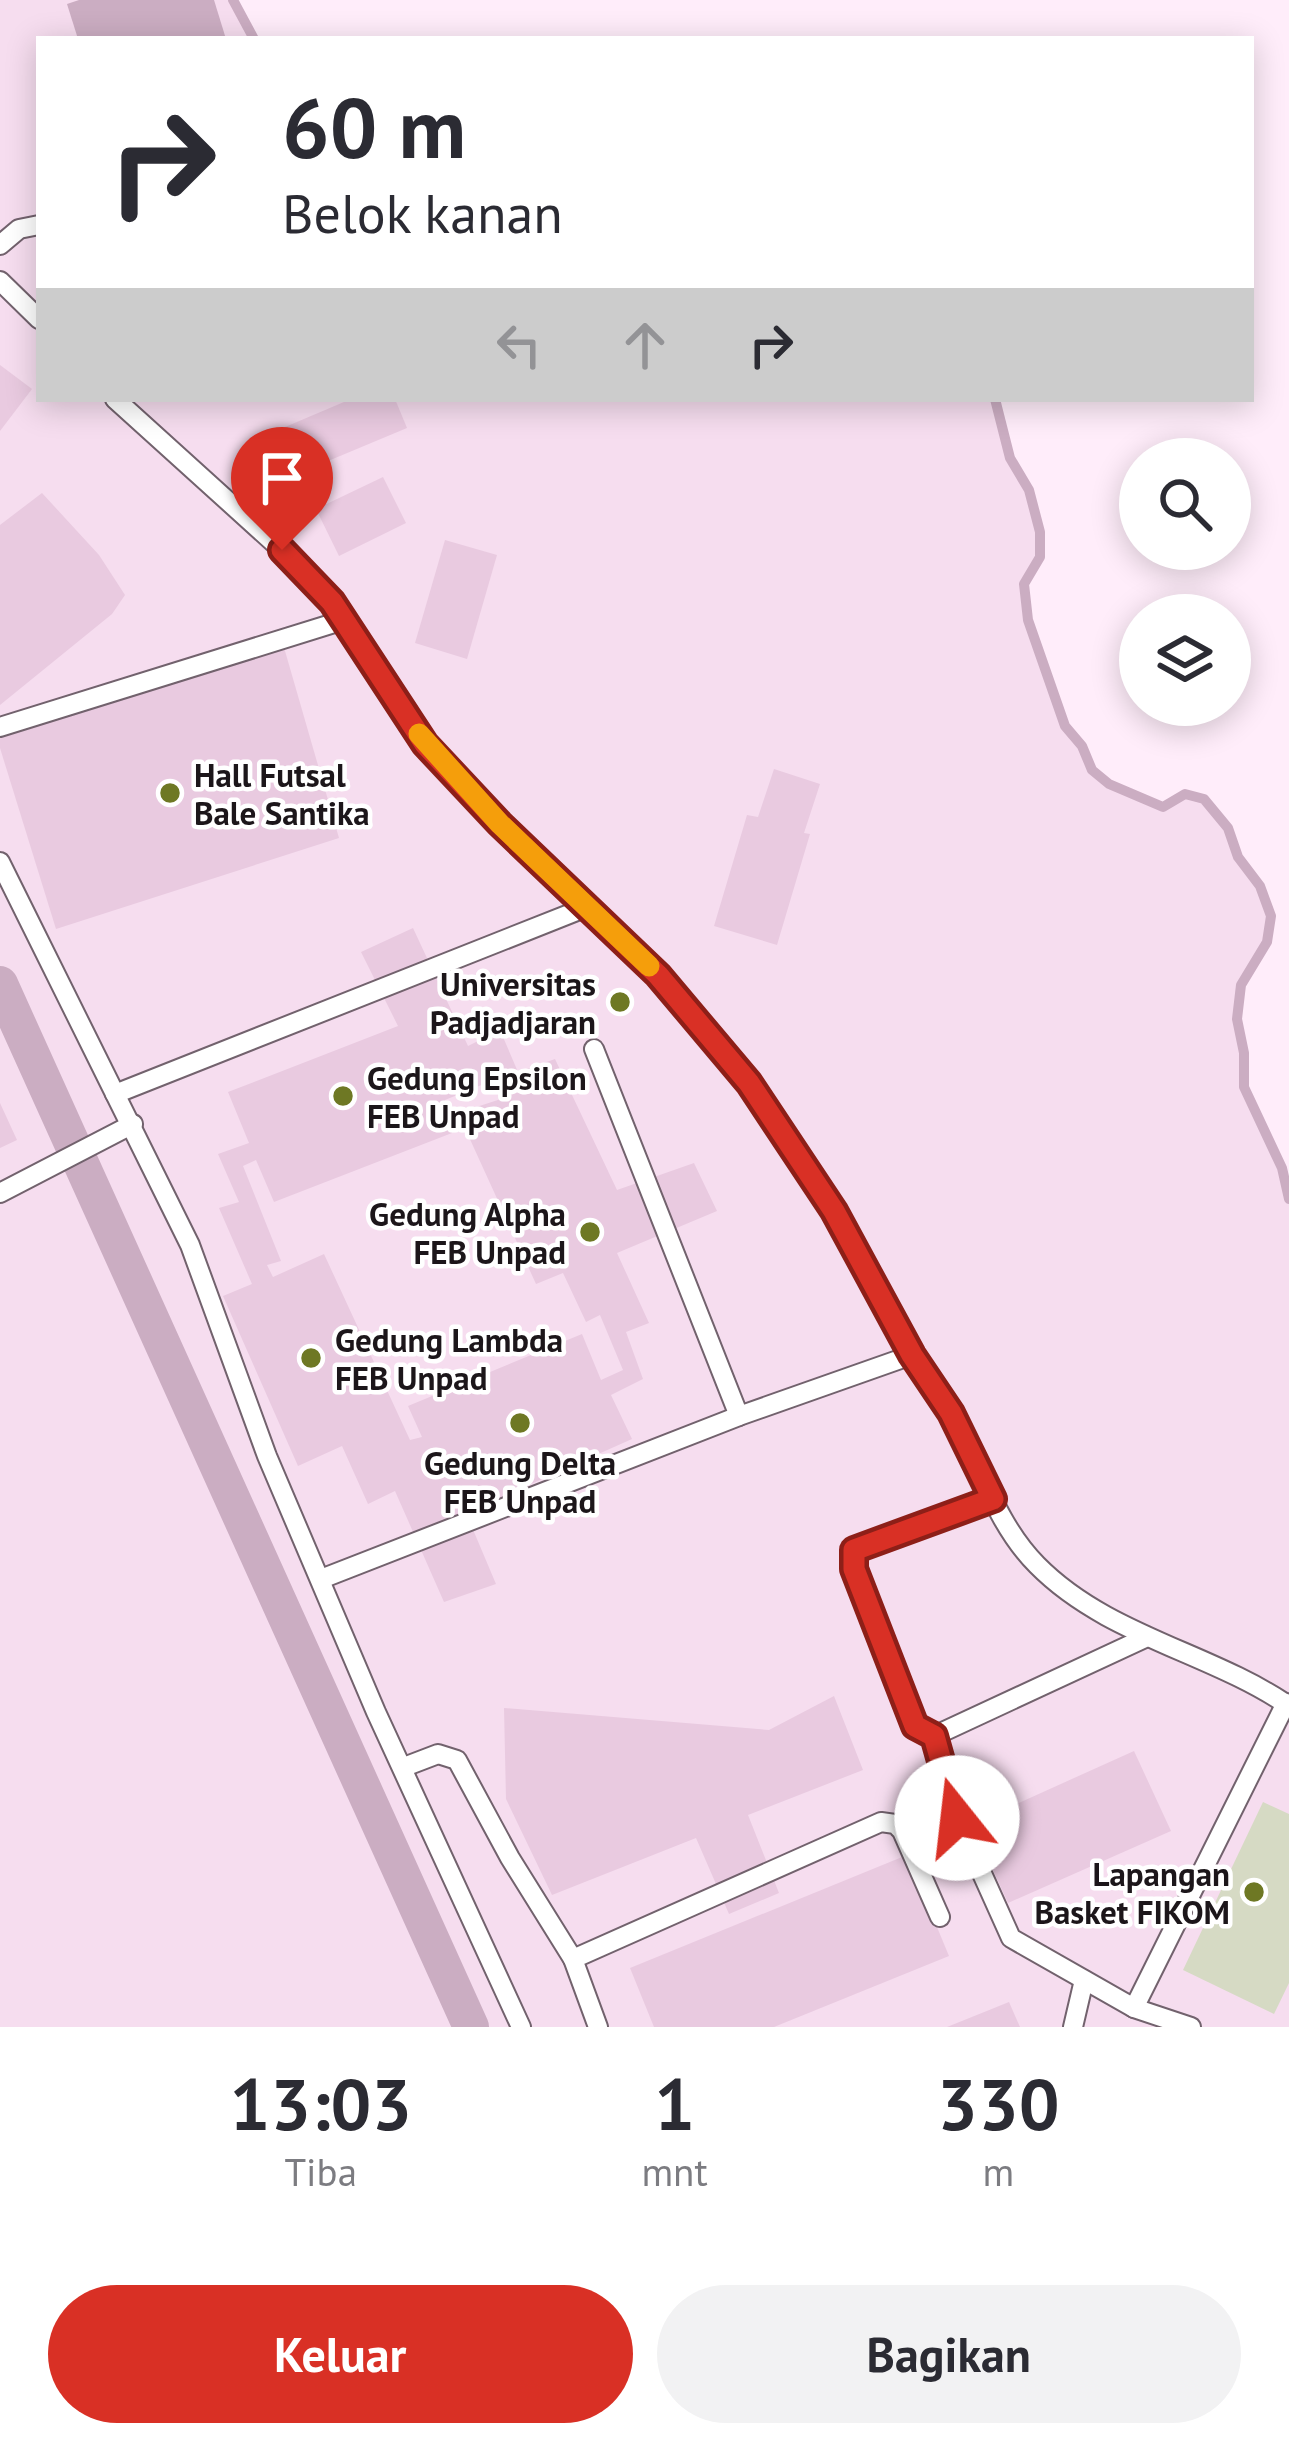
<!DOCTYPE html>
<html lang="id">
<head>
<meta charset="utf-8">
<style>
	:root { --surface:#fff; --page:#f2f2f3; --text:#2b2b33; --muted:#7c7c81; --accent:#d93025 }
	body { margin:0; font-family:"PT Sans",sans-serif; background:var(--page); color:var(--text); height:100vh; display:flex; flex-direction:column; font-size:45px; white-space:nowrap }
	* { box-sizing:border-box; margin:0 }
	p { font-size:39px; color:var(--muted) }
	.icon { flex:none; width:66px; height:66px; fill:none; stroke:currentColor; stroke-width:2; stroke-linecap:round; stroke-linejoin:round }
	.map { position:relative; height:2027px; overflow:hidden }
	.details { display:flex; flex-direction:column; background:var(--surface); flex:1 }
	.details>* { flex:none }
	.hud { position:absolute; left:36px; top:36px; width:1218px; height:366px; border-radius:0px; box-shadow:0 6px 30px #0003; background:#fff; color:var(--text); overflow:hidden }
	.buttons { position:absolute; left:1119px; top:438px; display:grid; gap:24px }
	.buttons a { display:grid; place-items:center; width:132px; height:132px; border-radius:50%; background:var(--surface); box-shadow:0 6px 30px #0003; font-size:60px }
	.pin { position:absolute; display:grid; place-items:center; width:102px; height:102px; color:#fff; margin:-123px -51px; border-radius:50% 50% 50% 0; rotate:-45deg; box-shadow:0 0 12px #0007 }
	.pin .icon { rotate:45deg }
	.me { position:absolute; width:132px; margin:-66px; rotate:344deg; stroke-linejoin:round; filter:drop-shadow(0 0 9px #0008) }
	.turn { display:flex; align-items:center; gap:42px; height:252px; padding:0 48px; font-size:54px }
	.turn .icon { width:156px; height:156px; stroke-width:2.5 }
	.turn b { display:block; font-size:84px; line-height:102px }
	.lanes { display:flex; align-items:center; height:114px; padding:0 48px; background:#0003; justify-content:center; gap:60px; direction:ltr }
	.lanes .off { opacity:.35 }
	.eta { display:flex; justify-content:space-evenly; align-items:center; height:204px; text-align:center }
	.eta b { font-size:72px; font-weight:800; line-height:84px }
	.button { display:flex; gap:24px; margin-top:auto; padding:24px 48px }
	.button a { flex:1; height:138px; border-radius:72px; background:var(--accent); color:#fff; font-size:48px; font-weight:800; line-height:138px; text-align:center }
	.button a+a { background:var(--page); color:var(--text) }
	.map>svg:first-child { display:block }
	.built { fill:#f6ddef }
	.green { fill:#d6dac4 }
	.water { fill:#cbadc2 }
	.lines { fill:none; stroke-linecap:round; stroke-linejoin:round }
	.stream { stroke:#cbadc2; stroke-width:10 }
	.canal { stroke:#cbadc2; stroke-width:36 }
	.building { fill:#e9cae0; fill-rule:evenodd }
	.lane-casing { stroke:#72626d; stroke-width:22 }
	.lane { stroke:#fff; stroke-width:18 }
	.route-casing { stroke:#8d1f18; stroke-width:30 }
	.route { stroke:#d93025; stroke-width:21 }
	.slow { stroke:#f59e0b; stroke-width:21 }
	.poi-dot { fill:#6e7824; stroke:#fff; stroke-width:4.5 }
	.labels { text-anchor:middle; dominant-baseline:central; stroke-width:9; stroke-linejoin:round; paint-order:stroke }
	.poi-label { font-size:33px; font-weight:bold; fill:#1c161a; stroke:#fff; text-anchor:start }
</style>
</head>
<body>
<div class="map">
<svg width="1289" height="2027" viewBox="0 0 1289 2027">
	<rect width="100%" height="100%" fill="#ffedfa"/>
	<polygon class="built" points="0,0 233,0 254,39 39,39 39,399 995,399 1010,458 1029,490 1040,532 1040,557 1024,584 1028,620 1065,726 1082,746 1092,770 1128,795 1163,807 1185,794 1204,799 1228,828 1238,857 1260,886 1271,916 1267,942 1241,985 1237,1019 1244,1053 1244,1087 1282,1168 1289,1199 1289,2027 0,2027"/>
	<polygon class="green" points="1263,1802 1289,1814 1289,1983 1274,2014 1183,1970"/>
	<polygon class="water" points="79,0 214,0 226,39 78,39 67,4"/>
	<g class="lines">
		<g class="stream">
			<polyline points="233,0 254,39"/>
			<polyline points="995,399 1010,458 1029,490 1040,532 1040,557 1024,584 1028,620 1065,726 1082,746 1092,770 1109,784 1163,807 1185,794 1204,799 1228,828 1238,857 1260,886 1271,916 1267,942 1241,985 1237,1019 1244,1053 1244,1087 1282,1168 1289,1199"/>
		</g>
		<polyline class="canal" points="0,984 471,2027"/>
	</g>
	<g class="building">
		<polygon points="0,365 32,389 0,431"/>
		<polygon points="351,399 395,399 407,428 297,474 278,430"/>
		<polygon points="383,477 406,523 339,556 316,509"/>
		<polygon points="42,493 99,555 125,595 112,614 0,705 0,525"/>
		<polygon points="445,540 497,555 467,659 415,643"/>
		<polygon points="283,644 339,838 56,929 0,748 0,733"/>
		<polygon points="774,769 820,784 804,833 810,834 777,945 714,926 747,815 758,817"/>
		<path d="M413 928 468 1046 500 1030 518 1072 555 1059 617 1190 694 1163 717 1211 617 1253 649 1323 626 1332 643 1379 611 1395 632 1439 466 1513 496 1584 444 1602 395 1491 368 1504 342 1446 298 1466 223 1296 252 1284 219 1208 239 1202 218 1154 249 1143 228 1092 398 1026 361 952ZM496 1079 504 1098 458 1113 536 1284 563 1273 586 1322 600 1315 623 1370 601 1380 582 1334 408 1406 422 1437 410 1440 324 1254 273 1277 267 1265 281 1261 243 1166 256 1160 274 1202 452 1133 445 1100Z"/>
		<polygon points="0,1103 17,1140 0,1148"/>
		<polygon points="834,1696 863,1770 748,1815 779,1893 729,1914 696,1838 552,1895 506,1799 504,1708 769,1730"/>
		<polygon points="1134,1751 1171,1831 1008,1903 972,1824"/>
		<polygon points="907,1855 949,1956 774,2027 654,2027 630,1968"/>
		<polygon points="1009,2002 1020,2027 947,2027"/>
	</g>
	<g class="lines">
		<defs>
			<g id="lane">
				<polyline points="0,245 19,229 39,225"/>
				<polyline points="0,281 39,319"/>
				<path d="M115 399 304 570C358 631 392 708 447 768 549 880 673 972 759 1097 785 1134 811 1173 834 1211 862 1258 884 1308 912 1355 924 1376 940 1395 952 1416 980 1465 996 1524 1037 1565 1107 1636 1210 1652 1289 1706"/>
				<polyline points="0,727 344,620"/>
				<polyline points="0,862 190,1245 267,1456 376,1712 521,2027"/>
				<polyline points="594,1049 739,1416"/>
				<polyline points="115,1094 587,907"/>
				<polyline points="0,1193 133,1124"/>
				<polyline points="993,1499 854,1550 854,1569 915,1726 934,1736 1147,1637"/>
				<polyline points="321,1579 739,1416 912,1355"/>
				<polyline points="934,1736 957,1818 1011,1938 1134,2008 1191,2027"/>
				<polyline points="404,1767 438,1754 457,1760 510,1858 573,1959"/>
				<polyline points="1134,2008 1286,1703"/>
				<polyline points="598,2027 573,1959 881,1822 895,1824 902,1831 940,1917"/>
				<polyline points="1073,2027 1084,1980"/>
			</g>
		</defs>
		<use href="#lane" class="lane-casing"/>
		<use href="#lane" class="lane"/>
	</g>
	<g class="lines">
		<defs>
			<polyline id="route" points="282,550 332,602 425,744 500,824 658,975 749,1083 834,1211 912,1355 951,1413 993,1499 854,1550 854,1569 915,1726 934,1736 957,1818"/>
		</defs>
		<use href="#route" class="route-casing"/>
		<use href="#route" class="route"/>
		<polyline class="slow" points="419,734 500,824 649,966"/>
	</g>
	<g class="poi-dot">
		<circle cx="170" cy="793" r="12"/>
		<circle cx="620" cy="1002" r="12"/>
		<circle cx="343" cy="1096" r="12"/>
		<circle cx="590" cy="1232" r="12"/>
		<circle cx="311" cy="1358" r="12"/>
		<circle cx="520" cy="1423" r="12"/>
		<circle cx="1254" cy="1892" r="12"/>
	</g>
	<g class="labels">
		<g class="poi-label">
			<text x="194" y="774">Hall Futsal<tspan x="194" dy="38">Bale Santika</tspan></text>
			<text x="596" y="983" text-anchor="end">Universitas<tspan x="596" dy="38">Padjadjaran</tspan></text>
			<text x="367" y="1077">Gedung Epsilon<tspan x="367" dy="38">FEB Unpad</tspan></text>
			<text x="566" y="1213" text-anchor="end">Gedung Alpha<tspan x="566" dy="38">FEB Unpad</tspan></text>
			<text x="335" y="1339">Gedung Lambda<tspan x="335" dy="38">FEB Unpad</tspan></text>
			<text x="520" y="1462" text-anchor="middle">Gedung Delta<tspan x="520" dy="38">FEB Unpad</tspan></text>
			<text x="1230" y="1873" text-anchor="end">Lapangan<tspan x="1230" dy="38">Basket FIKOM</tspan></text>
		</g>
	</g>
</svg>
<div class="buttons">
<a><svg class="icon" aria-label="search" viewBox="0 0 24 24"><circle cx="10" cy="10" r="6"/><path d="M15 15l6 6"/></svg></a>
<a><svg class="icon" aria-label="layers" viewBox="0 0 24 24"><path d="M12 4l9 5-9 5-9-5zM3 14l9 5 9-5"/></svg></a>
</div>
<div class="pin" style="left:282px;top:550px;background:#d93025"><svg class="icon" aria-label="arrive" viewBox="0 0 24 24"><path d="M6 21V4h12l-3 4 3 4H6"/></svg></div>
<svg class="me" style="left:957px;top:1818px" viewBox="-20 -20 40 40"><circle r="19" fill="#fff"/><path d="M0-13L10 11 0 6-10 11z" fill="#d93025"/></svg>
<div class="hud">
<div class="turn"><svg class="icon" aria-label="right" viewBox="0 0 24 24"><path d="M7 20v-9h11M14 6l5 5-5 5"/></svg><div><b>60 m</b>Belok kanan</div></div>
<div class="lanes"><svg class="icon off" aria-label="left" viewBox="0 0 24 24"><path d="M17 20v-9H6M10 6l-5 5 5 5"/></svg><svg class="icon off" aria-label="ahead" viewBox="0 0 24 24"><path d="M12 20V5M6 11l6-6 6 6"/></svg><svg class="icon" aria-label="right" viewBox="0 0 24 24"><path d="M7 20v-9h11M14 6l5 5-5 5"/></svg></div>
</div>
</div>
<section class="details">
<div class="eta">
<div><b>13:03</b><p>Tiba</p></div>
<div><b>1</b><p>mnt</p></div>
<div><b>330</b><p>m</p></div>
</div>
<div class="button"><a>Keluar</a><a>Bagikan</a></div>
</section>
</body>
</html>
